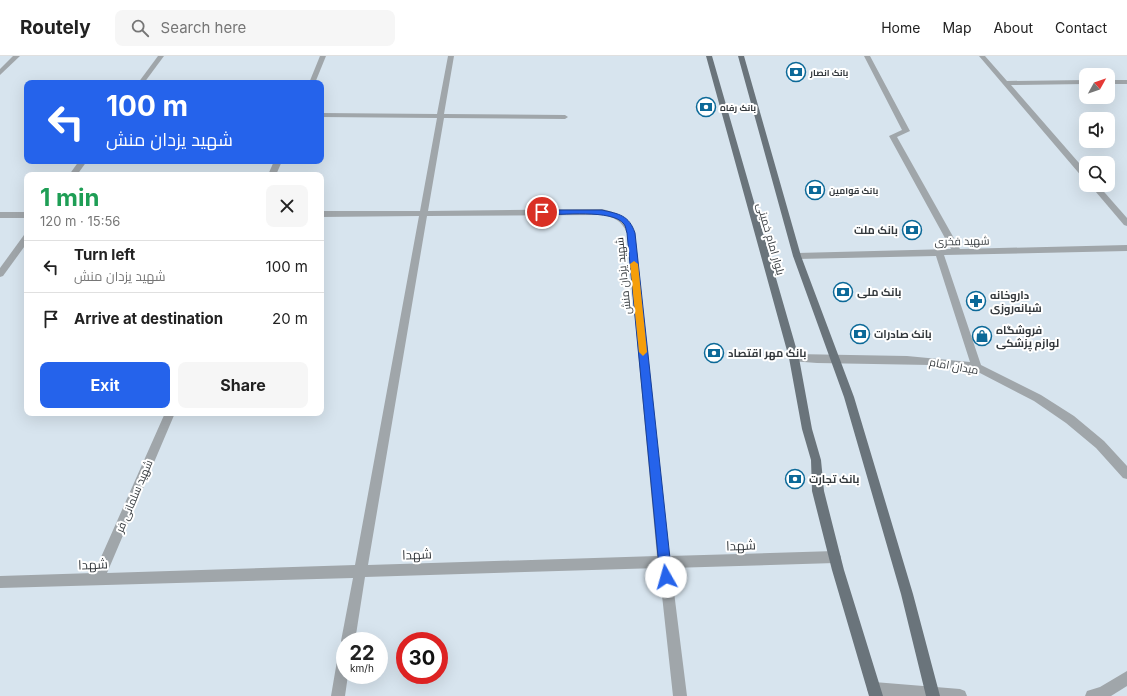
<!DOCTYPE html>
<html lang="en">
<head>
<meta charset="utf-8">
<style>
	:root { --surface:#fff; --page:#f6f6f6; --text:#222; --muted:#767676; --line:#e0e0e0; --accent:#2563eb }
	body { margin:0; font-family:Inter,Cairo,sans-serif; background:var(--page); color:var(--text); height:100vh; display:flex; flex-direction:column; font-size:15px; white-space:nowrap }
	* { box-sizing:border-box; margin:0 }
	p { font-size:13px; color:var(--muted) }
	.icon { flex:none; width:22px; height:22px; fill:none; stroke:currentColor; stroke-width:2; stroke-linecap:round; stroke-linejoin:round }
	.map { position:relative; flex:1; overflow:hidden }
	.details { position:absolute; left:24px; top:116px; width:300px; height:244px; display:flex; flex-direction:column; background:var(--surface); border-radius:8px; box-shadow:0 4px 16px #0002 }
	.details>* { flex:none }
	.hud { position:absolute; left:24px; top:24px; width:300px; height:84px; border-radius:8px; box-shadow:0 4px 16px #0002; background:#2563eb; color:#fff; overflow:hidden }
	.needle { width:26px; rotate:50deg }
	.buttons { position:absolute; left:1079px; top:12px; display:grid; gap:8px }
	.buttons a { display:grid; place-items:center; width:36px; height:36px; border-radius:8px; background:var(--surface); box-shadow:0 4px 16px #0002; font-size:20px }
	.speed { position:absolute; left:336px; top:576px; display:flex; gap:8px; font-size:20px; font-weight:700; text-align:center }
	.speed>* { display:grid; place-content:center; width:52px; height:52px; border-radius:50%; background:var(--surface); box-shadow:0 4px 16px #0002; line-height:1 }
	.speed small { font-size:10px; font-weight:400 }
	.speed .limit { border:6px solid #d22; background:#fff; color:#111 }
	.pin { position:absolute; display:grid; place-items:center; width:34px; height:34px; color:#fff; margin:-17px; border:2px solid #fff; border-radius:50%; box-shadow:0 1px 4px #0007 }
	.me { position:absolute; width:44px; margin:-22px; rotate:353deg; stroke-linejoin:round; filter:drop-shadow(0 0 3px #0008) }
	.turn { display:flex; align-items:center; gap:14px; height:84px; padding:0 16px; font-size:18px }
	.turn .icon { width:52px; height:52px; stroke-width:2.5 }
	.turn b { display:block; font-size:28px; line-height:34px }
	.round { display:grid; place-items:center; flex:none; width:42px; height:42px; border-radius:8px; background:var(--page) }
	.summary { display:flex; align-items:center; justify-content:space-between; height:68px; padding:0 16px }
	h1 { font-size:24px; font-weight:700; line-height:30px; color:#1e9e55 }
	.primary-button { display:flex; gap:8px; margin-top:auto; padding:8px 16px }
	.primary-button a { flex:1; height:46px; border-radius:8px; background:var(--accent); color:#fff; font-size:16px; font-weight:700; line-height:46px; text-align:center }
	.primary-button a+a { background:var(--page); color:var(--text) }
	ul { padding:0; list-style:none }
	li { display:flex; align-items:center; gap:12px; height:52px; padding:0 16px; border-top:1px solid var(--line) }
	li div { flex:1 }
	li b { display:block; font-size:15px }
	li em { font-style:normal }
	header { display:flex; align-items:center; gap:24px; box-sizing:border-box; height:56px; padding:0 20px; background:var(--surface); border-bottom:1px solid var(--line) }
	header strong { font-size:19px }
	nav { display:flex; gap:22px; margin-inline-start:auto; font-size:14px }
	.search { width:280px; height:36px; background:var(--page); display:flex; align-items:center; gap:10px; box-sizing:border-box; padding:0 14px; border-radius:8px; color:var(--muted); font-size:15px }
	.map>svg:first-child { display:block }
	.lines { fill:none; stroke-linecap:round; stroke-linejoin:round }
	.minor { fill:#a0a6aa; fill-rule:evenodd }
	.major { fill:#6a747b; fill-rule:evenodd }
	.route { fill:#2563eb; stroke:#184099 }
	.slow { fill:#f59e0b }
	.labels { text-anchor:middle; dominant-baseline:central; stroke-width:4; stroke-linejoin:round; paint-order:stroke }
	.far-poi-label { font-size:9px; font-weight:bold; fill:#34393d; stroke:#fff; text-anchor:start }
	.poi-label { font-size:11px; font-weight:bold; fill:#34393d; stroke:#fff; text-anchor:start }
	.street-label { font-size:11px; fill:#34393d; stroke:#fff }
	.near-street-label { font-size:13px; fill:#34393d; stroke:#fff }
</style>
</head>
<body>
<header>
<strong>Routely</strong>
<div class="search"><svg class="icon" aria-label="search" viewBox="0 0 24 24"><circle cx="10" cy="10" r="6"/><path d="M15 15l6 6"/></svg>Search here</div>
<nav><a>Home</a><a>Map</a><a>About</a><a>Contact</a></nav>
</header>
<div class="map">
<svg width="1127" height="640" viewBox="0 0 1127 640">
	<rect width="100%" height="100%" fill="#d7e4ee"/>
	<g class="lines">
		<g class="minor">
			<polygon points="13,0 20,0 0,19 0,13"/>
			<polygon points="158,0 164,0 144,27 138,27"/>
			<polygon points="320,0 326,0 315,27 309,27"/>
			<path d="M448 0H454L444 58 565 59 568 61 565 63 444 62 428 155 602 153C618 157 629 161 635 177L669 500 835 495 839 497 841 501 839 505 835 507 671 512 687 640H673L659 512 365 521 355 585H345V590L341 585 353 522 0 532V520L94 517 165 357H175L107 517 355 509 419 160 321 161V155H420L437 62 321 61V57L437 58ZM602 159C614 161 622 165 627 177L657 500 368 509 427 160Z"/>
			<polygon points="864,0 870,0 910,75 897,81 960,193 1127,189 1127,195 944,199 981,309 1041,339 1074,360 1104,385 1127,410 1127,423 1123,422 1096,392 1066,367 1034,345 978,316 930,309 817,307 791,305 789,302 791,299 794,298 907,300 970,306 936,200 797,203 793,200 797,197 951,193 889,80 902,74"/>
			<polygon points="979,0 985,0 1007,25 1086,24 1086,28 1011,29 1086,115 1086,122 1083,122"/>
			<rect x="1108" y="24" width="19" height="4"/>
			<polygon points="79,105 87,105 77,119 69,119"/>
			<polygon points="274,105 282,105 276,119 268,119"/>
			<polygon points="1090,129 1098,129 1127,162 1127,170 1124,169"/>
			<rect x="0" y="156" width="27" height="6"/>
			<polygon points="27,178 27,187 3,220 0,221 0,212 24,179"/>
			<polygon points="345,592 345,619 348,619 345,640 331,640 338,599 340,594"/>
			<polygon points="1127,615 1127,630 1111,640 1085,640 1087,635 1100,631"/>
			<polygon points="874,626 960,633 965,635 967,640 874,640 869,638 867,633 869,628"/>
		</g>
		<g class="major">
			<polygon points="706,0 712,0 799,302 812,373 821,404 824,435 844,514 883,640 869,640 832,514 812,435 811,404 802,373 789,302"/>
			<polygon points="738,0 744,0 801,200 854,341 913,538 940,640 926,640 901,538 844,341 793,200"/>
		</g>
	</g>
	<path class="route" d="M602 154C619 158 629 159 635 177L672 521 670 525 666 527 662 525 660 521 627 177C626 175 626 170 624 168 613 153 560 159 542 159L539 156 542 154Z"/>
	<polygon class="slow" points="634,205 638,208 647,296 643,300 639,296 630,208"/>
	<defs>
		<symbol id="bank-ring" viewBox="-11 -11 22 22"><circle r="9.5" fill="#fff" stroke="#0c6998" stroke-width="1.5"/><path d="M-6-4H6V4H-6ZM0-2.3a2.3 2.3 0 1 0 0 4.6a2.3 2.3 0 1 0 0-4.6Z" fill="#0c6998"/></symbol>
		<symbol id="pharmacy-ring" viewBox="-11 -11 22 22"><circle r="9.5" fill="#fff" stroke="#0c6998" stroke-width="1.5"/><path d="M-2-6h4v4h4v4h-4v4h-4v-4h-4v-4h4Z" fill="#0c6998"/></symbol>
		<symbol id="shop-ring" viewBox="-11 -11 22 22"><circle r="9.5" fill="#fff" stroke="#0c6998" stroke-width="1.5"/><path d="M-5-2.5h2.3a2.7 3.5 0 0 1 5.4 0H5L5.5 6h-11ZM-1.5-2.5h3a1.5 2.3 0 0 0-3 0Z" fill="#0c6998"/></symbol>
	</defs>
	<g fill-rule="evenodd">
		<use href="#bank-ring" x="785" y="5" width="22" height="22"/>
		<use href="#bank-ring" x="695" y="40" width="22" height="22"/>
		<use href="#bank-ring" x="804" y="123" width="22" height="22"/>
		<use href="#bank-ring" x="901" y="163" width="22" height="22"/>
		<use href="#bank-ring" x="832" y="225" width="22" height="22"/>
		<use href="#pharmacy-ring" x="965" y="234" width="22" height="22"/>
		<use href="#bank-ring" x="849" y="267" width="22" height="22"/>
		<use href="#shop-ring" x="971" y="269" width="22" height="22"/>
		<use href="#bank-ring" x="703" y="286" width="22" height="22"/>
		<use href="#bank-ring" x="784" y="412" width="22" height="22"/>
	</g>
	<g class="labels">
		<g class="far-poi-label">
			<text x="810" y="16">بانک انصار</text>
			<text x="720" y="51">بانک رفاه</text>
			<text x="829" y="134">بانک قوامین</text>
		</g>
		<g class="poi-label">
			<text x="898" y="174" text-anchor="end">بانک ملت</text>
			<text x="857" y="236">بانک ملی</text>
			<text x="990" y="239">داروخانه<tspan x="990" dy="13">شبانه‌روزی</tspan></text>
			<text x="996" y="274">فروشگاه<tspan x="996" dy="13">لوازم پزشکی</tspan></text>
			<text x="874" y="278">بانک صادرات</text>
			<text x="728" y="297">بانک مهر اقتصاد</text>
			<text x="809" y="423">بانک تجارت</text>
		</g>
		<g class="street-label">
			<text transform="translate(771 183) rotate(74)">بلوار امام خمینی</text>
			<text transform="translate(962 185) rotate(-1)">شهید فخری</text>
			<text transform="translate(623 220) rotate(-96)">شهید یزدان منش</text>
			<text transform="translate(954 310) rotate(10)">میدان امام</text>
			<text transform="translate(134 440) rotate(-67)">شهید سلمانی فر</text>
		</g>
		<g class="near-street-label">
			<text transform="translate(741 489) rotate(-2)">شهدا</text>
			<text transform="translate(417 498) rotate(-2)">شهدا</text>
			<text transform="translate(93 508) rotate(-2)">شهدا</text>
		</g>
	</g>
</svg>
<div class="buttons">
<a><svg class="needle" viewBox="-14 -14 28 28"><path d="M0-13l5 13h-10z" fill="#e53935"/><path d="M0 13l5-13h-10z" fill="#767676"/></svg></a>
<a><svg class="icon" aria-label="sound" viewBox="0 0 24 24"><path d="M4 9h4l5-4v14l-5-4H4zM17 9q2 3 0 6"/></svg></a>
<a><svg class="icon" aria-label="search" viewBox="0 0 24 24"><circle cx="10" cy="10" r="6"/><path d="M15 15l6 6"/></svg></a>
</div>
<div class="speed"><div>22<small>km/h</small></div><div class="limit">30</div></div>
<div class="pin" style="left:542px;top:156px;background:#d93025"><svg class="icon" aria-label="arrive" viewBox="0 0 24 24"><path d="M6 21V4h12l-3 4 3 4H6"/></svg></div>
<svg class="me" style="left:666px;top:521px" viewBox="-20 -20 40 40"><circle r="19" fill="#fff"/><path d="M0-13L10 11 0 6-10 11z" fill="#2563eb"/></svg>
<div class="hud">
<div class="turn"><svg class="icon" aria-label="left" viewBox="0 0 24 24"><path d="M17 20v-9H6M10 6l-5 5 5 5"/></svg><div><b>100 m</b>شهید یزدان منش</div></div>
</div>
<section class="details">
<div class="summary"><div><h1>1 min</h1><p>120 m · 15:56</p></div><a class="round"><svg class="icon" aria-label="close" viewBox="0 0 24 24"><path d="M6 6l12 12M18 6L6 18"/></svg></a></div>
<ul>
<li><svg class="icon" aria-label="left" viewBox="0 0 24 24"><path d="M17 20v-9H6M10 6l-5 5 5 5"/></svg><div><b>Turn left</b><p>شهید یزدان منش</p></div><em>100 m</em></li>
<li><svg class="icon" aria-label="arrive" viewBox="0 0 24 24"><path d="M6 21V4h12l-3 4 3 4H6"/></svg><div><b>Arrive at destination</b></div><em>20 m</em></li>
</ul>
<div class="primary-button"><a>Exit</a><a>Share</a></div>
</section>
</div>
</body>
</html>
